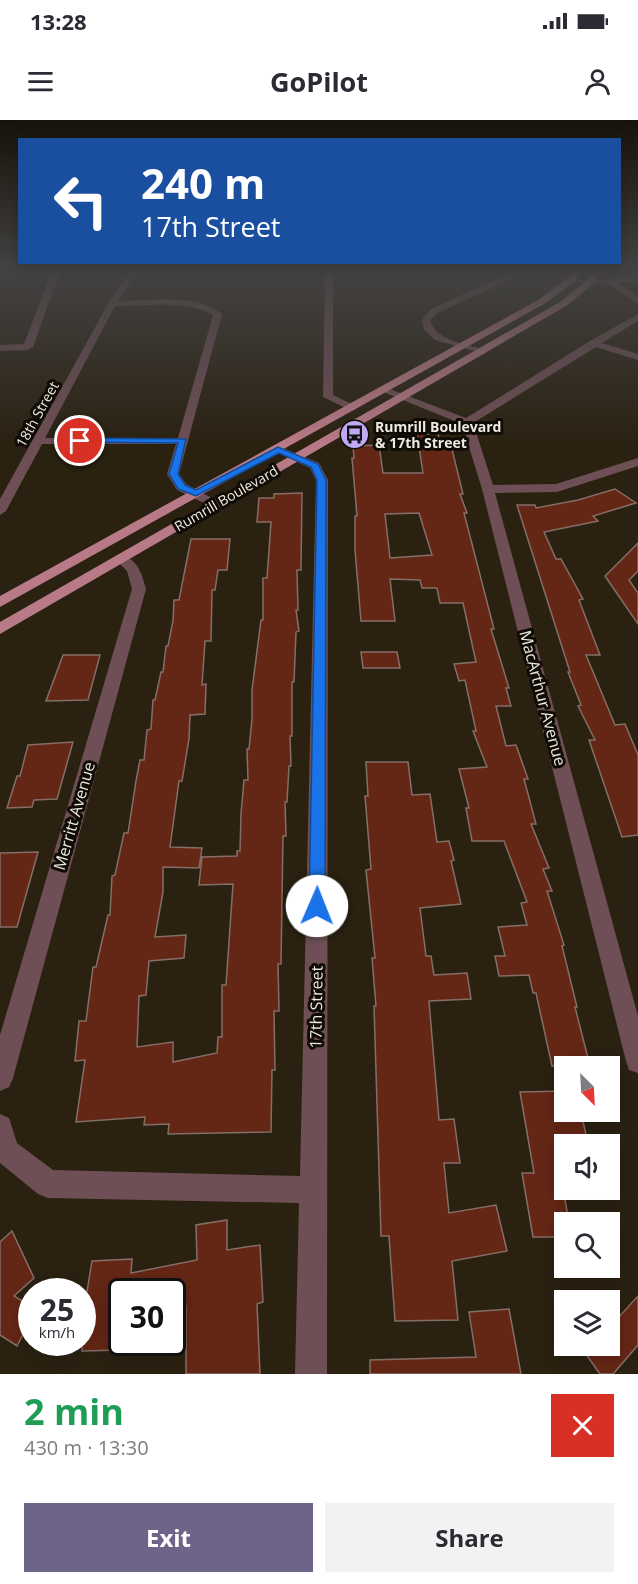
<!DOCTYPE html>
<html lang="en">
<head>
<meta charset="utf-8">
<style>
	:root { --surface:#fff; --page:#f2f2f3; --text:#2b2b33; --muted:#7c7c81; --accent:#6e648a }
	body { margin:0; font-family:"Open Sans",sans-serif; background:var(--page); color:var(--text); height:100vh; display:flex; flex-direction:column; font-size:22px; white-space:nowrap }
	* { box-sizing:border-box; margin:0 }
	p { font-size:20px; color:var(--muted) }
	.icon { flex:none; width:33px; height:33px; fill:none; stroke:currentColor; stroke-width:2; stroke-linecap:round; stroke-linejoin:round }
	.map { position:relative; height:1254px; overflow:hidden }
	.drawer { display:flex; flex-direction:column; background:var(--surface); flex:1 }
	.drawer>* { flex:none }
	.guide { position:absolute; left:18px; top:18px; width:603px; height:126px; border-radius:0px; box-shadow:0 3px 15px #0003; background:#1a4fa0; color:#fff; overflow:hidden }
	.needle { width:39px; rotate:156deg }
	.controls { position:absolute; left:554px; top:936px; display:grid; gap:12px }
	.controls a { display:grid; place-items:center; width:66px; height:66px; border-radius:0px; background:var(--surface); box-shadow:0 3px 15px #0003; font-size:30px }
	.speed { position:absolute; left:18px; top:1158px; display:flex; gap:12px; font-size:30px; font-weight:700; text-align:center }
	.speed>* { display:grid; place-content:center; width:78px; height:78px; border-radius:50%; background:var(--surface); box-shadow:0 3px 15px #0003; line-height:1 }
	.speed small { font-size:15px; font-weight:400 }
	.speed .limit { border:3px solid #111; border-radius:9px; background:#fff; color:#111 }
	.pin { position:absolute; display:grid; place-items:center; width:51px; height:51px; color:#fff; margin:-26px; border:3px solid #fff; border-radius:50%; box-shadow:0 2px 6px #0007 }
	.me { position:absolute; width:66px; margin:-33px; rotate:1deg; stroke-linejoin:round; filter:drop-shadow(0 0 4px #0008) }
	.turn { display:flex; align-items:center; gap:21px; height:126px; padding:0 24px; font-size:27px }
	.turn .icon { width:78px; height:78px; stroke-width:2.5 }
	.turn b { display:block; font-size:42px; line-height:51px }
	.round { display:grid; place-items:center; flex:none; width:63px; height:63px; border-radius:0px; background:var(--page) }
	.headline { display:flex; align-items:center; justify-content:space-between; height:102px; padding:0 24px }
	h1 { font-size:36px; font-weight:700; line-height:45px; color:#1e9e55 }
	.primary-button { display:flex; gap:12px; margin-top:auto; padding:12px 24px }
	.primary-button a { flex:1; height:69px; border-radius:0px; background:var(--accent); color:#fff; font-size:24px; font-weight:700; line-height:69px; text-align:center }
	.primary-button a+a { background:var(--page); color:var(--text) }
	.status { display:flex; justify-content:space-between; align-items:center; height:42px; padding:0 30px; background:var(--surface); direction:ltr }
	.status svg { height:16px; fill:currentColor }
	header { display:flex; justify-content:space-between; align-items:center; height:78px; padding:0 24px; background:var(--surface); font-size:27px; font-weight:700 }
	.map>svg:first-child { display:block }
	.building { fill:#652715; stroke:#856e68; stroke-width:1.5; fill-rule:evenodd }
	.lines { fill:none; stroke-linecap:round; stroke-linejoin:round }
	.minor { fill:#6e4f55; fill-rule:evenodd }
	.major { fill:#b97a87; fill-rule:evenodd }
	.route { fill:#1a73e8; stroke:#114b97; stroke-width:1.5 }
	.labels { text-anchor:middle; dominant-baseline:central; stroke-width:6; stroke-linejoin:round; paint-order:stroke }
	.far-street-label { font-size:14px; fill:#efe9df; stroke:#0f0b05 }
	.far-poi-label { font-size:14px; font-weight:bold; fill:#efe9df; stroke:#0f0b05; text-anchor:start }
	.street-label { font-size:16px; fill:#efe9df; stroke:#0f0b05 }
</style>
</head>
<body>
<div class="status"><b>13:28</b><svg viewBox="0 0 49 12"><path d="M0 12V9h3v3zM5 12V6h3v6zM10 12V3h3v9zM15 12V0h3v12zM26 1h20v11H26zM47 4h2v5h-2z"/></svg></div>
<header><svg class="icon" aria-label="menu" viewBox="0 0 24 24"><path d="M4 6h16M4 12h16M4 18h16"/></svg>GoPilot<svg class="icon" aria-label="person" viewBox="0 0 24 24"><circle cx="12" cy="8" r="4"/><path d="M4 21q1-7 8-7t8 7"/></svg></header>
<div class="map">
<svg width="638" height="1254" viewBox="0 0 638 1254">
	<rect width="100%" height="100%" fill="#2a2111"/>
	<g class="building">
		<path d="M417 314H438L440 321H450L463 374H460L467 393H464L494 509H491L509 568H506L511 586H496L506 626 516 625 528 659H524L536 704H531L549 748 543 749 552 771H547L564 825 562 826 577 887H575L590 946H552L536 873H533L529 855 499 856 495 836H505L498 807 527 805 521 783 527 782 504 721H472L466 688H469L459 649 487 647 473 611H476L465 560 459 561 454 544 476 542 463 483H440L437 468H422L420 460 390 459 395 501H361L355 430V396H357L352 338H354L353 326 379 325 383 353H423ZM419 393 432 435 390 438 385 394Z"/>
		<polygon points="615,369 636,383 593,396 598,401 544,412 556,439 561,439 583,479 579,480 600,535 586,535 615,605 625,604 638,635 638,715 622,717 589,620 595,620 578,586 581,585 568,552 570,552 517,385 535,385 536,388 578,380"/>
		<polygon points="302,373 301,450 297,450 298,490 296,490 299,511 296,512 294,562 292,562 292,616 290,616 291,646 289,646 287,682 285,682 286,716 283,716 281,844 278,844 279,891 274,891 275,950 272,950 271,1012 168,1014 169,1004 144,1005 145,997 76,1002 85,940 75,941 79,901 86,901 93,847 96,847 108,795 110,795 112,756 115,755 124,713 128,713 136,661 140,640 144,640 147,610 151,609 153,580 155,580 161,552 163,552 166,526 168,526 173,501 174,480 179,480 191,419 230,419 227,450 218,450 215,470 212,470 211,521 205,521 202,565 206,564 205,594 190,595 189,619 182,661 179,661 170,727 202,728 199,748 163,747 163,772 155,817 186,815 184,838 149,841 146,875 139,876 137,927 173,922 173,942 217,933 218,917 222,917 222,865 226,865 233,764 199,765 202,737 237,736 237,731 240,731 241,694 244,660 248,660 247,629 249,629 252,599 252,570 261,500 263,500 263,458 267,458 271,402 257,402 259,378 274,378 274,374"/>
		<polygon points="638,423 638,451 629,460 638,473 638,504 605,456"/>
		<polygon points="361,532 397,532 400,548 363,548"/>
		<polygon points="63,535 100,535 88,580 46,581"/>
		<polygon points="73,622 57,679 34,680 32,687 7,688 17,656 20,656 28,625"/>
		<polygon points="366,642 408,642 412,675 430,674 437,722 449,721 454,740 451,741 461,784 420,788 426,836 431,836 434,855 467,853 471,879 429,881 439,1000 454,999 460,1043 444,1043 449,1093 496,1085 507,1131 452,1141 458,1200 395,1201 389,1116 381,1116 374,886 376,886 372,838 375,838 366,750 371,749 365,676 368,676"/>
		<polygon points="38,732 17,807 0,807 0,733"/>
		<polygon points="564,971 564,992 581,992 588,1024 564,1024 564,1074 569,1102 564,1102 564,1117 533,1117 522,1053 534,1053 520,972"/>
		<polygon points="227,1100 227,1130 260,1125 263,1182 257,1184 260,1254 186,1254 186,1186 172,1189 172,1172 122,1172 122,1230 82,1231 82,1202 92,1141 132,1139 131,1153 197,1140 196,1105"/>
		<polygon points="12,1111 34,1158 14,1176 32,1187 32,1197 17,1226 0,1215 0,1122"/>
		<polygon points="638,1176 638,1225 613,1254 600,1254 580,1226 609,1226 609,1208"/>
		<polygon points="509,1189 521,1254 370,1254 370,1240 476,1237 469,1192"/>
	</g>
	<g class="lines">
		<g class="minor">
			<polygon points="53,148 61,148 33,227 28,230 0,231 0,225 24,224"/>
			<path d="M132 148H140L118 181C149 181 196 172 222 194L179 354 186 364 223 384 217 388 212 387 177 370 167 354 176 324H42L6 391 0 395V379L108 184ZM115 186C147 186 184 180 213 195L178 318H45Z"/>
			<polygon points="325,148 333,148 333,275 356,286 357,288 352,291 323,277"/>
			<path d="M511 148H519L517 155 510 160 437 193 430 200C435 221 467 224 485 230V234L435 220 424 210 422 200 431 189 504 156 510 152Z"/>
			<polygon points="638,157 638,161 618,163 638,177 638,184 609,164 589,165 567,160 571,158 589,161"/>
			<polygon points="638,194 638,201 602,223 638,234 638,240 596,227 473,303 493,365 556,364 638,338 638,346 557,372 495,373 638,896 638,953 629,950 626,941 482,369 462,304 378,270 387,268 466,298 590,221"/>
			<polygon points="278,326 319,343 328,360 327,1254 295,1254 299,1083 48,1078 38,1074 0,1043 0,994 9,998 17,1023 53,1050 300,1056 316,360 310,348 274,331 272,329"/>
			<path d="M122 435C138 440 142 454 146 469L13 958 9 967 0 971V915L132 469 127 451 115 439Z"/>
		</g>
		<g class="major">
			<polygon points="576,148 584,148 574,162 544,184 0,487 0,476 538,180 568,158"/>
			<polygon points="597,148 605,148 592,165 566,186 0,514 0,502 560,182 586,161"/>
		</g>
	</g>
	<linearGradient id="sky" x2="0" y2="1"><stop stop-color="#171209"/><stop offset="0.46" stop-color="#444343"/><stop offset="1" stop-color="#444343" stop-opacity="0"/></linearGradient>
	<rect width="638" height="324" fill="url(#sky)"/>
	<polygon class="route" points="80,318 186,319 178,354 185,365 196,370 278,327 318,344 326,360 325,786 323,791 317,793 312,791 309,786 317,360 311,347 279,333 196,376 178,369 169,354 178,323 76,322 75,321"/>
	<defs>
		<symbol id="bus-disc" viewBox="-11 -11 22 22"><circle r="9.5" fill="#bfa9f4" stroke="#0f0b05"/><path d="M-5-6H5V4H4V6H2V4H-2V6H-4V4H-5ZM-3.5-4V0h7V-4ZM-3.5 1.2v1.5H-2V1.2ZM2 1.2v1.5H3.5V1.2Z" fill="#111"/></symbol>
	</defs>
	<g fill-rule="evenodd">
		<use href="#bus-disc" x="338" y="298" width="33" height="33"/>
	</g>
	<g class="labels">
		<g class="far-street-label">
			<text transform="translate(37 294) rotate(-61)">18th Street</text>
			<text transform="translate(226 378) rotate(-30)">Rumrill Boulevard</text>
		</g>
		<g class="far-poi-label">
			<text x="375" y="306">Rumrill Boulevard<tspan x="375" dy="16">&amp; 17th Street</tspan></text>
		</g>
		<g class="street-label">
			<text transform="translate(543 578) rotate(75)">MacArthur Avenue</text>
			<text transform="translate(74 696) rotate(-74)">Merritt Avenue</text>
			<text transform="translate(316 887) rotate(-89)">17th Street</text>
		</g>
	</g>
</svg>
<div class="controls">
<a><svg class="needle" viewBox="-14 -14 28 28"><path d="M0-13l5 13h-10z" fill="#e53935"/><path d="M0 13l5-13h-10z" fill="#7c7c81"/></svg></a>
<a><svg class="icon" aria-label="sound" viewBox="0 0 24 24"><path d="M4 9h4l5-4v14l-5-4H4zM17 9q2 3 0 6"/></svg></a>
<a><svg class="icon" aria-label="search" viewBox="0 0 24 24"><circle cx="10" cy="10" r="6"/><path d="M15 15l6 6"/></svg></a>
<a><svg class="icon" aria-label="layers" viewBox="0 0 24 24"><path d="M12 4l9 5-9 5-9-5zM3 14l9 5 9-5"/></svg></a>
</div>
<div class="speed"><div>25<small>km/h</small></div><div class="limit">30</div></div>
<div class="pin" style="left:80px;top:321px;background:#d93025"><svg class="icon" aria-label="arrive" viewBox="0 0 24 24"><path d="M6 21V4h12l-3 4 3 4H6"/></svg></div>
<svg class="me" style="left:317px;top:786px" viewBox="-20 -20 40 40"><circle r="19" fill="#fff"/><path d="M0-13L10 11 0 6-10 11z" fill="#1a73e8"/></svg>
<div class="guide">
<div class="turn"><svg class="icon" aria-label="left" viewBox="0 0 24 24"><path d="M17 20v-9H6M10 6l-5 5 5 5"/></svg><div><b>240 m</b>17th Street</div></div>
</div>
</div>
<section class="drawer">
<div class="headline"><div><h1>2 min</h1><p>430 m · 13:30</p></div><a class="round" style="background:#d93025;color:#fff"><svg class="icon" aria-label="close" viewBox="0 0 24 24"><path d="M6 6l12 12M18 6L6 18"/></svg></a></div>
<div class="primary-button"><a>Exit</a><a>Share</a></div>
</section>
</body>
</html>
